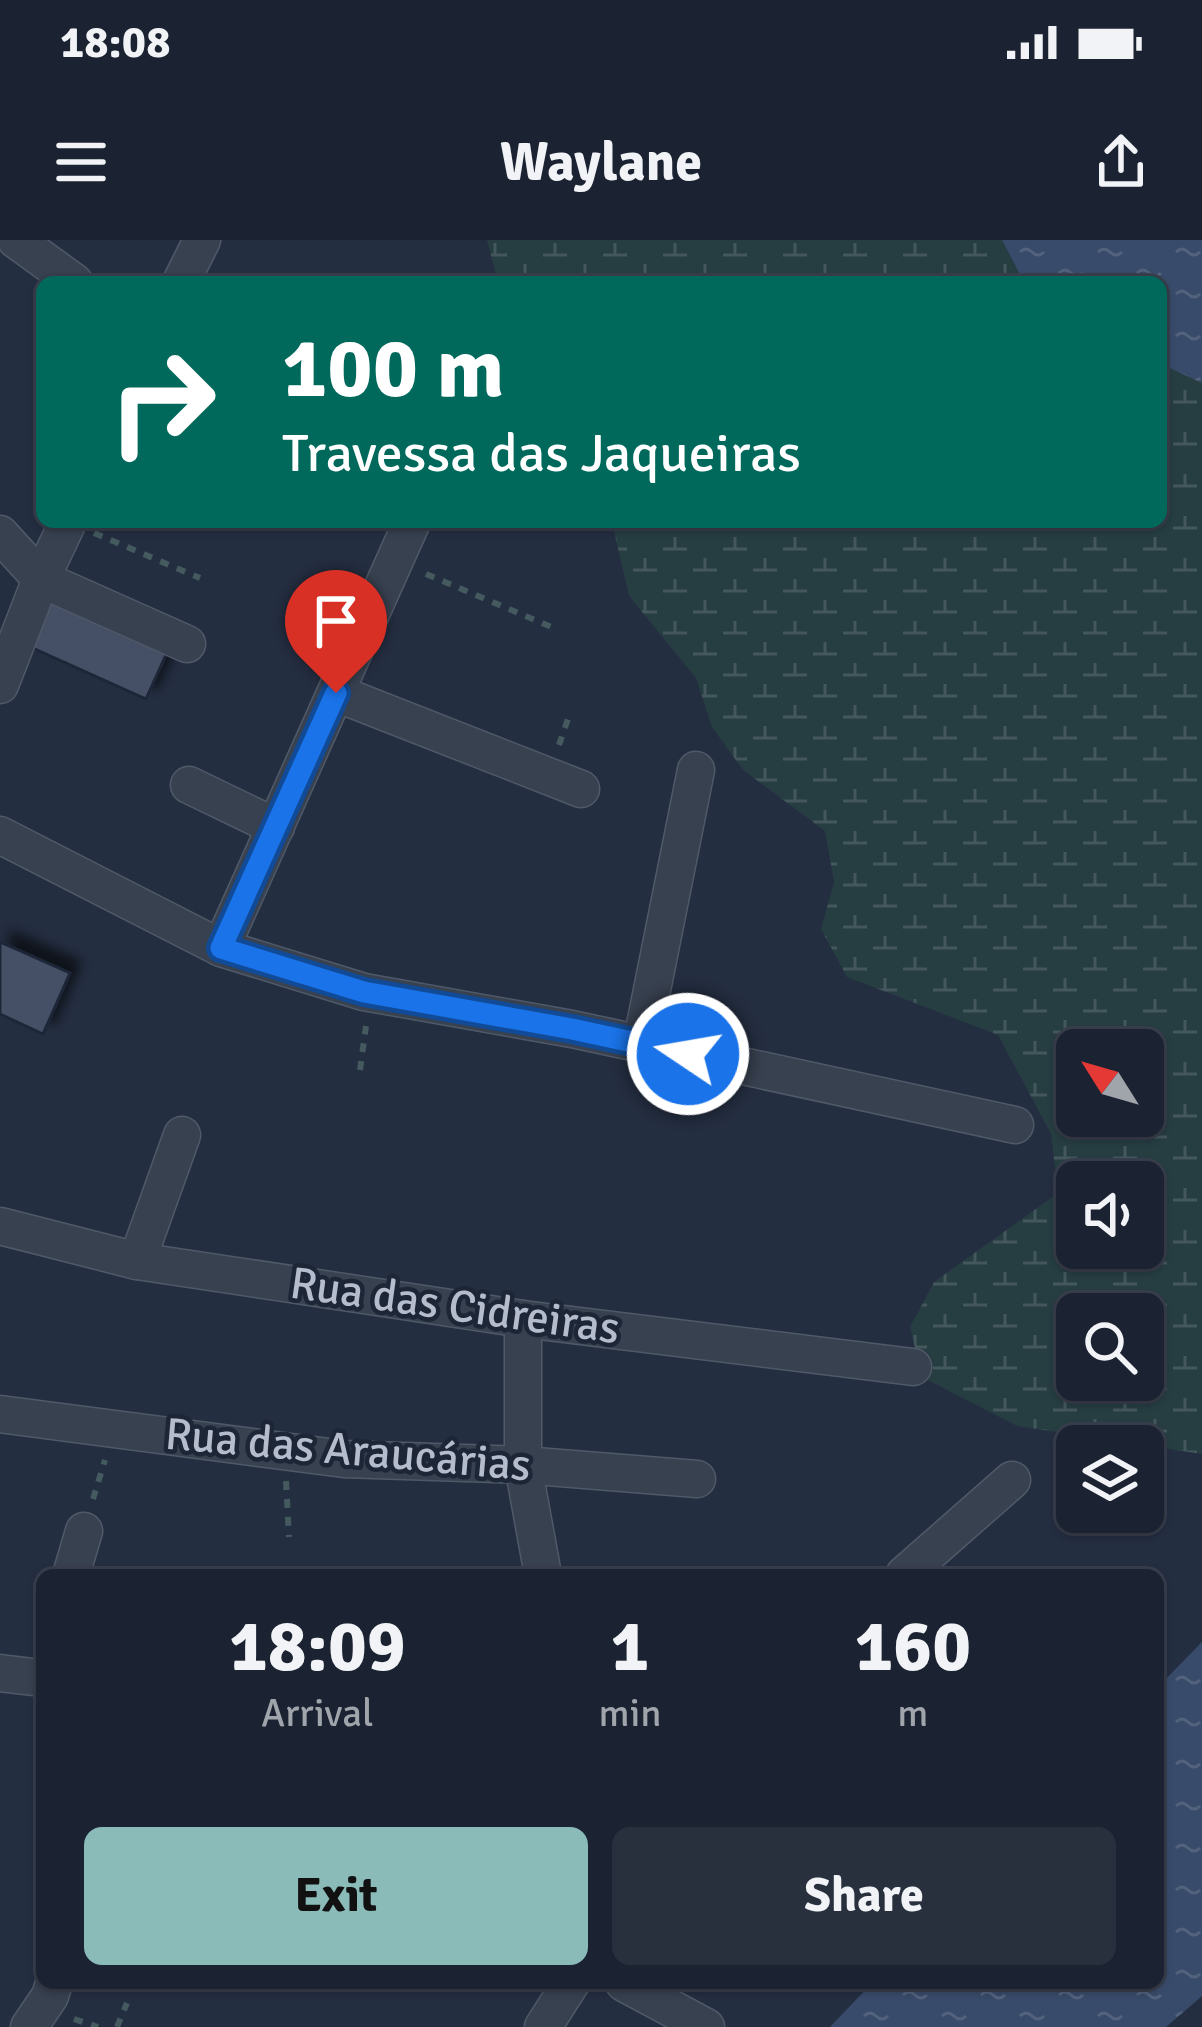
<!DOCTYPE html>
<html lang="en">
<head>
<meta charset="utf-8">
<style>
	:root { --surface:#1b2231; --page:#282f3d; --text:#f1f3f6; --muted:#a0a4ab; --line:#393f4d; --accent:#8bbbb9 }
	body { margin:0; font-family:Signika,sans-serif; background:var(--page); color:var(--text); height:100vh; display:flex; flex-direction:column; font-size:45px; white-space:nowrap }
	* { box-sizing:border-box; margin:0 }
	p { font-size:39px; color:var(--muted) }
	.icon { flex:none; width:66px; height:66px; fill:none; stroke:currentColor; stroke-width:2; stroke-linecap:round; stroke-linejoin:round }
	.map { position:relative; flex:1; overflow:hidden }
	.side { position:absolute; left:36px; top:1329px; width:1128px; height:420px; display:flex; flex-direction:column; background:var(--surface); border-radius:18px; box-shadow:0 3px 9px #0004,0 0 0 3px var(--line) }
	.side>* { flex:none }
	.guide { position:absolute; left:36px; top:36px; width:1131px; height:252px; border-radius:18px; box-shadow:0 3px 9px #0004,0 0 0 3px var(--line); background:#00695c; color:#fff; overflow:hidden }
	.needle { width:78px; rotate:307deg }
	.controls { position:absolute; left:1056px; top:789px; display:grid; gap:24px }
	.controls a { display:grid; place-items:center; width:108px; height:108px; border-radius:18px; background:var(--surface); box-shadow:0 3px 9px #0004,0 0 0 3px var(--line); font-size:60px }
	.pin { position:absolute; display:grid; place-items:center; width:102px; height:102px; color:#fff; margin:-123px -51px; border-radius:50% 50% 50% 0; rotate:-45deg; box-shadow:0 0 12px #0007 }
	.pin .icon { rotate:45deg }
	.me { position:absolute; width:132px; margin:-66px; rotate:282deg; stroke-linejoin:round; filter:drop-shadow(0 0 9px #0008) }
	.turn { display:flex; align-items:center; gap:42px; height:252px; padding:0 48px; font-size:54px }
	.turn .icon { width:156px; height:156px; stroke-width:2.5 }
	.turn b { display:block; font-size:84px; line-height:102px }
	.eta { display:flex; justify-content:space-evenly; align-items:center; height:204px; text-align:center }
	.eta b { font-size:72px; font-weight:800; line-height:84px }
	.cta { display:flex; gap:24px; margin-top:auto; padding:24px 48px }
	.cta a { flex:1; height:138px; border-radius:18px; background:var(--accent); color:#111; font-size:48px; font-weight:800; line-height:138px; text-align:center }
	.cta a+a { background:var(--page); color:var(--text) }
	.status { display:flex; justify-content:space-between; align-items:center; height:84px; padding:0 60px; background:var(--surface); direction:ltr }
	.status svg { height:33px; fill:currentColor }
	header { display:flex; justify-content:space-between; align-items:center; height:156px; padding:0 48px; background:var(--surface); font-size:54px; font-weight:800 }
	.map>svg:first-child { display:block }
	.wetland { fill:url(#wetland-marsh); fill-rule:evenodd }
	.water { fill:url(#water-ripples) }
	.building { fill:#455065; stroke:#1f2838; stroke-width:3; filter:url(#shadow) }
	.lines { fill:none; stroke-linecap:round; stroke-linejoin:round }
	.minor-casing { stroke:#505968; stroke-width:39 }
	.path { stroke:#445a5f; stroke-width:6; stroke-dasharray:9 9; stroke-linecap:butt }
	.minor { stroke:#384150; stroke-width:36 }
	.route-casing { stroke:#114b97; stroke-width:30 }
	.route { stroke:#1a73e8; stroke-width:21 }
	.labels { text-anchor:middle; dominant-baseline:central; stroke-width:9; stroke-linejoin:round; paint-order:stroke }
	.street-label { font-size:45px; fill:#b5bccb; stroke:#1d2636 }
</style>
</head>
<body>
<div class="status"><b>18:08</b><svg viewBox="0 0 49 12"><path d="M0 12V9h3v3zM5 12V6h3v6zM10 12V3h3v9zM15 12V0h3v12zM26 1h20v11H26zM47 4h2v5h-2z"/></svg></div>
<header><svg class="icon" aria-label="menu" viewBox="0 0 24 24"><path d="M4 6h16M4 12h16M4 18h16"/></svg>Waylane<svg class="icon" aria-label="share" viewBox="0 0 24 24"><path d="M12 15V3M7 8l5-5 5 5M5 13v7h14v-7"/></svg></header>
<div class="map">
<svg width="1202" height="1787" viewBox="0 0 1202 1787">
	<defs>
		<pattern id="wetland-marsh" width="20" height="14" patternUnits="userSpaceOnUse" patternTransform="scale(3)"><rect width="20" height="14" fill="#263d42"/><path d="M1 5h8M5 5V1M11 12h8M15 12V8" fill="none" stroke="#43575c"/></pattern>
		<pattern id="water-ripples" width="26" height="14" patternUnits="userSpaceOnUse" patternTransform="scale(3)"><rect width="26" height="14" fill="#394b6a"/><path d="M2 4q2-2 4 0t4 0M15 11q2-2 4 0t4 0" fill="none" stroke="#53637e"/></pattern>
		<filter id="shadow"><feDropShadow dx="11" dy="-11" stdDeviation="6" flood-color="#0009"/></filter>
	</defs>
	<rect width="100%" height="100%" fill="#242e41"/>
	<g class="wetland">
		<polygon points="487,0 1002,0 1024,42 498,42"/>
		<path d="M1161 124 1202 143V1214L1017 1186 922 1137 910 1087 934 1042 1058 953 1051 894 998 795 847 737 821 689 834 642 825 591 743 530 712 487 696 438 629 356 612 282H1161ZM1077 810H1143V876H1077ZM1077 942H1143V1008H1077ZM1077 1074H1143V1140H1077Z"/>
	</g>
	<g class="water">
		<polygon points="1002,0 1202,0 1202,143 1161,124 1161,42 1024,42"/>
		<polygon points="1202,1402 1202,1756 1166,1787 830,1787 872,1743 1158,1743 1158,1447"/>
	</g>
	<g class="building">
		<polygon points="49,355 169,408 146,459 26,405"/>
		<polygon points="0,702 70,733 43,794 0,774"/>
	</g>
	<g class="lines">
		<defs>
			<g id="minor">
				<polyline points="16,0 74,42"/>
				<polyline points="181,42 202,0"/>
				<polyline points="0,294 41,339 187,404"/>
				<polyline points="0,445 41,339 68,282"/>
				<polyline points="336,453 581,549"/>
				<polyline points="189,545 276,587"/>
				<polyline points="0,595 221,708 364,752 572,789 1015,885"/>
				<polyline points="221,708 412,282"/>
				<polyline points="641,805 696,530"/>
				<polyline points="0,986 137,1021 523,1079 913,1127"/>
				<polyline points="137,1021 182,895"/>
				<polyline points="523,1079 523,1225 543,1335"/>
				<polyline points="0,1174 344,1219 523,1225 697,1239"/>
				<polyline points="71,1335 84,1291"/>
				<polyline points="904,1335 1012,1240"/>
				<polyline points="0,1433 42,1438"/>
				<polyline points="624,1743 706,1787"/>
				<polyline points="29,1787 50,1756 54,1743"/>
				<polyline points="543,1787 571,1743"/>
			</g>
		</defs>
		<use href="#minor" class="minor-casing"/>
		<g class="path">
			<polyline points="94,293 200,338"/>
			<polyline points="426,334 554,388"/>
			<polyline points="559,505 570,473"/>
			<polyline points="360,830 366,786"/>
			<polyline points="286,1241 289,1297"/>
			<polyline points="93,1259 105,1220"/>
			<polyline points="74,1779 98,1787"/>
			<polyline points="117,1787 127,1763"/>
		</g>
		<use href="#minor" class="minor"/>
	</g>
	<g class="lines">
		<defs>
			<polyline id="route" points="336,453 221,708 364,752 572,789 688,814"/>
		</defs>
		<use href="#route" class="route-casing"/>
		<use href="#route" class="route"/>
	</g>
	<g class="labels">
		<g class="street-label">
			<text transform="translate(455 1066) rotate(8)">Rua das Cidreiras</text>
			<text transform="translate(348 1210) rotate(5)">Rua das Araucárias</text>
		</g>
	</g>
</svg>
<div class="controls">
<a><svg class="needle" viewBox="-14 -14 28 28"><path d="M0-13l5 13h-10z" fill="#e53935"/><path d="M0 13l5-13h-10z" fill="#a0a4ab"/></svg></a>
<a><svg class="icon" aria-label="sound" viewBox="0 0 24 24"><path d="M4 9h4l5-4v14l-5-4H4zM17 9q2 3 0 6"/></svg></a>
<a><svg class="icon" aria-label="search" viewBox="0 0 24 24"><circle cx="10" cy="10" r="6"/><path d="M15 15l6 6"/></svg></a>
<a><svg class="icon" aria-label="layers" viewBox="0 0 24 24"><path d="M12 4l9 5-9 5-9-5zM3 14l9 5 9-5"/></svg></a>
</div>
<div class="pin" style="left:336px;top:453px;background:#d93025"><svg class="icon" aria-label="arrive" viewBox="0 0 24 24"><path d="M6 21V4h12l-3 4 3 4H6"/></svg></div>
<svg class="me" style="left:688px;top:814px" viewBox="-20 -20 40 40"><circle r="17" fill="#1a73e8" stroke="#fff" stroke-width="3"/><path d="M0-11L8 9 0 5-8 9z" fill="#fff"/></svg>
<div class="guide">
<div class="turn"><svg class="icon" aria-label="right" viewBox="0 0 24 24"><path d="M7 20v-9h11M14 6l5 5-5 5"/></svg><div><b>100 m</b>Travessa das Jaqueiras</div></div>
</div>
<section class="side">
<div class="eta">
<div><b>18:09</b><p>Arrival</p></div>
<div><b>1</b><p>min</p></div>
<div><b>160</b><p>m</p></div>
</div>
<div class="cta"><a>Exit</a><a>Share</a></div>
</section>
</div>
</body>
</html>
